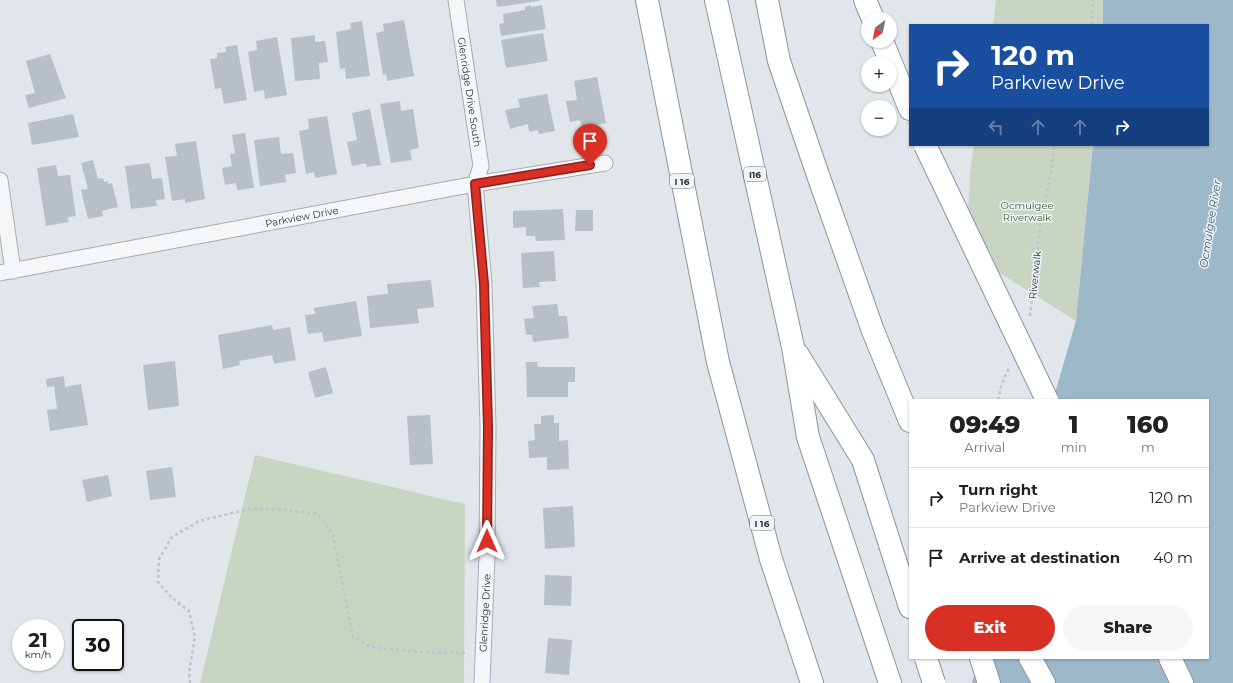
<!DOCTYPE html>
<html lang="en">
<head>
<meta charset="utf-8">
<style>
	:root { --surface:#fff; --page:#f6f6f6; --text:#222; --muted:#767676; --line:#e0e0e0; --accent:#d93025 }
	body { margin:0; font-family:Montserrat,sans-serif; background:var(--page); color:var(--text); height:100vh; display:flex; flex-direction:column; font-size:15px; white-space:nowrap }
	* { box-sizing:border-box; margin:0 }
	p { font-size:13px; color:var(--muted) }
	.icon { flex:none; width:22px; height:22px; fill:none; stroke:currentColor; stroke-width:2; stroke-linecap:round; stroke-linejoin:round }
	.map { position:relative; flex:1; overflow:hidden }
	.details { position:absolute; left:909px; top:399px; width:300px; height:260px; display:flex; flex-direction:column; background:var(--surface); border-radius:0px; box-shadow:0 1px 3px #0004 }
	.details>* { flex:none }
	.hud { position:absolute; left:909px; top:24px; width:300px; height:122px; border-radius:0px; box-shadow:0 1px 3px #0004; background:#1a4fa0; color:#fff; overflow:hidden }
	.needle { width:26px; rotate:212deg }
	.controls { position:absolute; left:861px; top:12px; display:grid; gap:8px }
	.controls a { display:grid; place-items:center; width:36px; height:36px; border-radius:50%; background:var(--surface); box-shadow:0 1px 3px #0004; font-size:20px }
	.speed { position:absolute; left:12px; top:619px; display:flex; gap:8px; font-size:20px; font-weight:700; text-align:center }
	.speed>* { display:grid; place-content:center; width:52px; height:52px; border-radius:50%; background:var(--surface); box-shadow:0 1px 3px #0004; line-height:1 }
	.speed small { font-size:10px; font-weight:400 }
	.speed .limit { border:2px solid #111; border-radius:6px; background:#fff; color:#111 }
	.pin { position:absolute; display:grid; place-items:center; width:34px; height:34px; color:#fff; margin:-41px -17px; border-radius:50% 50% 50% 0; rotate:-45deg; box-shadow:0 0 4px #0007 }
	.pin .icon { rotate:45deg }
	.me { position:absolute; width:44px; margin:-22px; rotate:0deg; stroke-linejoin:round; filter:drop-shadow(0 0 3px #0008) }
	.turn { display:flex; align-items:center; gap:14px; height:84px; padding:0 16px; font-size:18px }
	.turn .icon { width:52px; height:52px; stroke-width:2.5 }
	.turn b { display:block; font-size:28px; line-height:34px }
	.lanes { display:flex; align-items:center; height:38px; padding:0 16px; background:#0003; justify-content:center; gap:20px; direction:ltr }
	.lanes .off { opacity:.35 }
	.eta { display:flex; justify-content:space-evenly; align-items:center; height:68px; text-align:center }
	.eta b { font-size:24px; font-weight:800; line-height:28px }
	.primary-button { display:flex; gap:8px; margin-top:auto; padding:8px 16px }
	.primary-button a { flex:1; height:46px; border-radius:24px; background:var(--accent); color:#fff; font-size:16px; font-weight:800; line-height:46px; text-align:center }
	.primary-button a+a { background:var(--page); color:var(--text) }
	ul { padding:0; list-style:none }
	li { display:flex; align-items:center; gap:12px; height:60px; padding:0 16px; border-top:1px solid var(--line) }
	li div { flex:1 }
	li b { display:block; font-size:15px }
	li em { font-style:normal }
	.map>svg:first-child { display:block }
	.green { fill:#c9d4c3 }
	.water { fill:#9db8c9 }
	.building { fill:#b9bfc7 }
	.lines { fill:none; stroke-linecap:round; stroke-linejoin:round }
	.minor-casing { stroke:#a6adb4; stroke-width:17 }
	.motorway-casing { stroke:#8995a0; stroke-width:24 }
	.path { stroke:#bfc4c8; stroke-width:2.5; stroke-dasharray:3 3; stroke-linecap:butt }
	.minor { stroke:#f4f6f8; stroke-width:15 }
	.motorway { stroke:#fff; stroke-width:22 }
	.motorway-bridge-casing { stroke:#8995a0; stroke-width:24; stroke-linecap:butt }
	.motorway-bridge { stroke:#fff; stroke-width:22 }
	.route-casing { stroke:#8d1f18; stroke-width:10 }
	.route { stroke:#d93025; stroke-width:7 }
	.labels { text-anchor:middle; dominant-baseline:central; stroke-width:3; stroke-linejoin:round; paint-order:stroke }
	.shield { fill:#f1f4f7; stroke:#666e78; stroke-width:1 }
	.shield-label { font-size:9px; font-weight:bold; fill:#2a3541 }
	.street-label { font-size:10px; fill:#2a3541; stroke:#f1f4f7 }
	.park-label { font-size:10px; fill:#435d37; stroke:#f1f4f7 }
	.water-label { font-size:11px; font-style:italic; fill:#345975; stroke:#f1f4f7 }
</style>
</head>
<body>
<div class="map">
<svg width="1233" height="683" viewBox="0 0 1233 683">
	<rect width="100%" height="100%" fill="#e1e6ea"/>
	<g class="green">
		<polygon points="996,0 1103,0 1103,25 993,25"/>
		<polygon points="974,145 1093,145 1076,321 966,252 970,174"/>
		<polygon points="255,455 465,504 464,683 200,683"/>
	</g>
	<polygon class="water" points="1103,0 1233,0 1233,683 972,683 979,658 1208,658 1208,400 1053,400 1076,321 1093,145 1208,145 1208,25 1103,25"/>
	<g class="building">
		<polygon points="496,0 539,0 539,1 497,7"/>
		<polygon points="531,5 531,7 542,5 546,29 501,36 499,24 504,23 503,14 525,10 525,7"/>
		<polygon points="404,20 414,76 387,81 386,74 383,75 376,33 384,31 383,24"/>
		<polygon points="362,21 370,76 346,79 345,68 340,69 336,32 351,29 350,23"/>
		<polygon points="543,33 548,61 506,68 501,40"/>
		<polygon points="315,35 315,42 325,41 328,62 319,63 320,79 295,81 291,38"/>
		<polygon points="277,37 287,95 265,99 264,90 254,92 248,52 257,50 256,41"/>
		<polygon points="237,45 247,100 224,104 221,88 215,89 210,59 217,58 217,53 226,52 225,47"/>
		<polygon points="50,54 66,98 29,108 25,95 35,93 26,61"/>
		<polygon points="597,77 606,123 582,128 580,120 570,122 566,101 577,100 574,81"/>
		<polygon points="547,94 555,131 539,134 538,130 529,132 528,124 510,129 505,110 520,107 518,99"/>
		<polygon points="400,101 401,111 413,109 419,148 410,150 412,160 391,163 380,104"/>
		<polygon points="370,109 381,165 367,167 366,163 352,166 347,142 357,140 352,113"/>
		<polygon points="73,114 79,137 32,145 28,123"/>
		<polygon points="327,116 337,174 315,178 314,172 306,174 299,131 309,129 308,119"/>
		<polygon points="245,133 254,188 237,190 236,183 225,185 222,168 232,166 230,154 235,153 232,135"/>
		<polygon points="279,137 281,154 293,153 296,173 285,175 286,182 260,186 254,140"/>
		<polygon points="196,141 205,199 185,203 185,199 172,201 165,157 177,156 175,144"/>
		<polygon points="93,160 98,179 103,178 104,182 108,181 108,184 112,183 118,207 102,211 103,216 88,219 81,190 88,189 81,163"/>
		<polygon points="150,163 152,179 162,178 165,199 156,200 157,206 131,209 125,166"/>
		<polygon points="56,165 58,176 70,175 76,216 68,217 69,222 46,226 37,168"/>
		<polygon points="563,209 565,240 536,241 535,236 526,236 526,227 513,228 513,211"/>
		<polygon points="576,210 593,210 593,231 575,231"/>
		<polygon points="554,251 556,281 539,282 540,287 523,288 521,253"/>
		<polygon points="431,280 434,307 417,309 419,323 370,328 367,296 388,294 387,284"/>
		<polygon points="356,301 362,336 324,342 322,332 308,334 305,315 315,314 314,308"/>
		<polygon points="557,304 559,316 567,316 569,338 533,342 532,335 526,335 524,319 534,318 532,306"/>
		<polygon points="272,325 273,330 290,327 296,360 274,364 272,355 239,361 240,365 223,369 218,335"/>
		<polygon points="175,361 179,406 148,410 143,365"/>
		<polygon points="526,362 537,362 538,367 575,367 575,382 568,382 568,397 527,397"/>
		<polygon points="326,367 333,393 315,398 308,372"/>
		<polygon points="64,376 65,387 81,384 88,425 50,431 47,410 57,409 54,386 47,387 46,379"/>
		<polygon points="430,415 433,464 410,465 407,416"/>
		<polygon points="554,415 554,423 559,423 559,441 568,440 569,469 547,470 547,457 529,458 528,441 535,440 534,424 541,424 541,416"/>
		<polygon points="172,467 176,497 150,500 146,471"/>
		<polygon points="108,475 112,496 87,502 82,480"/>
		<polygon points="573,506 575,547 545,549 543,508"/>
		<polygon points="545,575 572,576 571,606 544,605"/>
		<polygon points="548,638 572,640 569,675 545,673"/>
	</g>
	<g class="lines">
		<defs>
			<g id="minor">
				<path id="s1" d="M456 0 481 166 475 184 484 284 488 427 487 556 482 683"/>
				<polyline points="0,180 13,271"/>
				<path id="s2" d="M0 273 475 184 605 163"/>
			</g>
			<g id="motorway">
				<polyline points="647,0 718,362 771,559 812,683"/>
				<polyline points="716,0 793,347 808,437 890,683"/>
				<polyline points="767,0 779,61 819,178 873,331 910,421"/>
				<polyline points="865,0 873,19"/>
				<polyline points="882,41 910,109"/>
				<polyline points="798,355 863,460 910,607"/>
				<polyline points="981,658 989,683"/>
				<polyline points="1030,658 1044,683"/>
				<polyline points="1170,658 1182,683"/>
			</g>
		</defs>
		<use href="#minor" class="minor-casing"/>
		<use href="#motorway" class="motorway-casing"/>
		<g class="path">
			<polyline points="1092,25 1093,0"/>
			<polyline points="1030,316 1040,227 1052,168 1054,145"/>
			<polyline points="998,400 1002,383 1009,368"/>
			<polyline points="190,683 189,672 195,637 189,611 171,597 158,582 159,559 172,537 199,521 249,509 279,509 318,514 333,535 353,637 371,647 418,652 466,653"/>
		</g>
		<use href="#minor" class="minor"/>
		<use href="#motorway" class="motorway"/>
		<defs>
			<g id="motorway-bridge">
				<polyline points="925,145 1047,400"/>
				<polyline points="926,658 934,683"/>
			</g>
		</defs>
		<use href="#motorway-bridge" class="motorway-bridge-casing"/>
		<use href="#motorway-bridge" class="motorway-bridge"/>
	</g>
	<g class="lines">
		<defs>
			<polyline id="route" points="487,541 488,427 484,284 475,184 590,165"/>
		</defs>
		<use href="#route" class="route-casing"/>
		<use href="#route" class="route"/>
	</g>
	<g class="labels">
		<g class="shield">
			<rect x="744" y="167" width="22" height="14" rx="3"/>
			<rect x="670" y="174" width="24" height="14" rx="3"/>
			<rect x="750" y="516" width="24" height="14" rx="3"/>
		</g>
		<g class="shield-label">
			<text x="755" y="174">I16</text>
			<text x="682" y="181">I 16</text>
			<text x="762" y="523">I 16</text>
		</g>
		<g class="street-label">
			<text stroke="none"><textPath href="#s1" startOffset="93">Glenridge Drive South</textPath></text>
			<text stroke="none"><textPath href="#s2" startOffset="307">Parkview Drive</textPath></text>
			<text transform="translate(1035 275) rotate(-84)">Riverwalk</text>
			<text transform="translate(485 613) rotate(-87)">Glenridge Drive</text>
		</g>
		<g class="park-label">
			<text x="1027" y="205">Ocmulgee<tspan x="1027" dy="12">Riverwalk</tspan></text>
		</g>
		<g class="water-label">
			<text transform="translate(1210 224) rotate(-81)">Ocmulgee River</text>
		</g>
	</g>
</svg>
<div class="controls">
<a><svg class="needle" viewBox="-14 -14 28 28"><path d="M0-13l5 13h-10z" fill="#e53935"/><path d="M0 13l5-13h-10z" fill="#767676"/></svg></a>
<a>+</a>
<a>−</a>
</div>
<div class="speed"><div>21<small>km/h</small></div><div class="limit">30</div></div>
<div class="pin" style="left:590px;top:165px;background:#d93025"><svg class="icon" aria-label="arrive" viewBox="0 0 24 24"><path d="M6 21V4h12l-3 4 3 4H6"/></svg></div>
<svg class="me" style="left:487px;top:541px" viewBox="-20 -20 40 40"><path d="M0-17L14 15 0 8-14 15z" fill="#d93025" stroke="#fff" stroke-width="4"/></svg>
<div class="hud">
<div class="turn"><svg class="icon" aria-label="right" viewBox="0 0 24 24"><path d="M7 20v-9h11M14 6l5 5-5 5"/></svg><div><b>120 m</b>Parkview Drive</div></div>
<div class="lanes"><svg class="icon off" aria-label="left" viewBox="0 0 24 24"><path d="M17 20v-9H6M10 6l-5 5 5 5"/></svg><svg class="icon off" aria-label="ahead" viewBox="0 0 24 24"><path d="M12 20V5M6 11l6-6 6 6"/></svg><svg class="icon off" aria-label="ahead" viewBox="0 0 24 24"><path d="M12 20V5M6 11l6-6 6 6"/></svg><svg class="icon" aria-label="right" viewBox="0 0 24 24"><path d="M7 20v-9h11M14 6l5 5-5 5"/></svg></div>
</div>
<section class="details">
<div class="eta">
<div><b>09:49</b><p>Arrival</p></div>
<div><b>1</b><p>min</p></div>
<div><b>160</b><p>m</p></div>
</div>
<ul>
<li><svg class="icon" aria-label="right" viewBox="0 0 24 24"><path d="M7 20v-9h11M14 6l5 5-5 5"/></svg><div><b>Turn right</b><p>Parkview Drive</p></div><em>120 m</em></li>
<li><svg class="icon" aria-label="arrive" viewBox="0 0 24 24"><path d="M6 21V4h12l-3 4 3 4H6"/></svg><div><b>Arrive at destination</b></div><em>40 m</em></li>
</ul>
<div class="primary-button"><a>Exit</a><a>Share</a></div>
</section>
</div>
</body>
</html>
